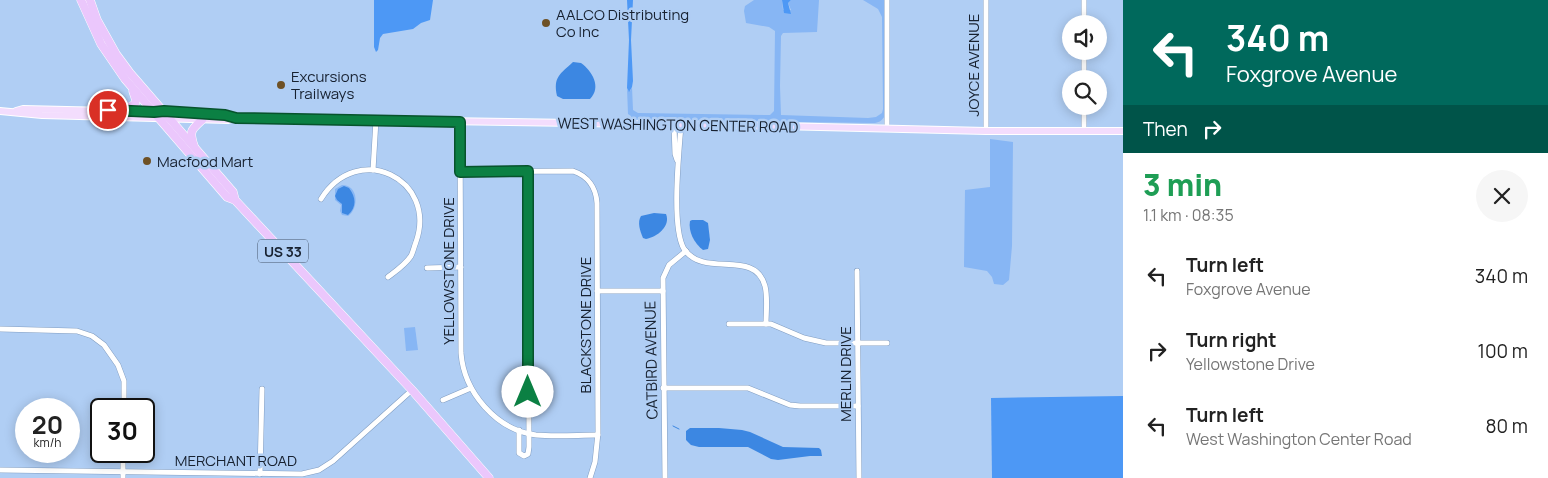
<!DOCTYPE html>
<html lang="en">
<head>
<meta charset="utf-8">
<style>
	:root { --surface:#fff; --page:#f6f6f6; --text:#222; --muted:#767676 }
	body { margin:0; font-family:Manrope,sans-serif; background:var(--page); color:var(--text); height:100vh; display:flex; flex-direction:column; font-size:19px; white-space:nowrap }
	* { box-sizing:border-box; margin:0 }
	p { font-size:16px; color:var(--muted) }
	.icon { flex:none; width:28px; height:28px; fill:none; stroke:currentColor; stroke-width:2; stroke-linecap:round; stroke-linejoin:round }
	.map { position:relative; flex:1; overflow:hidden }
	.panel { display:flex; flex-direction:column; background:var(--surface); width:425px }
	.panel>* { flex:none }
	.hud { background:#00695c; color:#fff; overflow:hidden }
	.tools { position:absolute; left:1062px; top:15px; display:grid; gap:10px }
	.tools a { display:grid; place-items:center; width:45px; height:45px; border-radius:50%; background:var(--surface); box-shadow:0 2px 12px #0003; font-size:25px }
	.speed { position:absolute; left:15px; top:398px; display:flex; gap:10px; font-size:25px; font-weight:700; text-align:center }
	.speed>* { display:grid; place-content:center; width:65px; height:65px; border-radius:50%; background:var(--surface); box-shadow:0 2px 12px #0003; line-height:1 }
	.speed small { font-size:12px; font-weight:400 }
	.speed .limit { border:2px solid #111; border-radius:8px; background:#fff; color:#111 }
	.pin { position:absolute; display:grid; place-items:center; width:42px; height:42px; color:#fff; margin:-21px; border:2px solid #fff; border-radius:50%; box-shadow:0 1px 5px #0007 }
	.me { position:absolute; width:55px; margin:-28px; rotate:0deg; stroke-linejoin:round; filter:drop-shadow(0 0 4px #0008) }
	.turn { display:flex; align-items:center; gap:18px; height:105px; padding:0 20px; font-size:22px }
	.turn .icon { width:65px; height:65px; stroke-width:2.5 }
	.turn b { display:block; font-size:35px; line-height:42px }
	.then { display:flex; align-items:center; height:48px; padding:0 20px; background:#0003; gap:10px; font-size:19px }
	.round { display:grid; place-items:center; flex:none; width:52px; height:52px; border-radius:26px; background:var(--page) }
	.overview { display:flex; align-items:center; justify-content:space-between; height:85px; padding:0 20px }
	h1 { font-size:30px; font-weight:800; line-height:38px; color:#1e9e55 }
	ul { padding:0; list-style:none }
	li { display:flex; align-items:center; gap:15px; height:75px; padding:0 20px }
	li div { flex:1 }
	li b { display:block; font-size:19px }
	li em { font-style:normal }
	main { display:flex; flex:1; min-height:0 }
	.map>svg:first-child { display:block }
	.green { fill:#87b6f4 }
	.forest { fill:#4d98f5 }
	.water { fill:#3c87e2 }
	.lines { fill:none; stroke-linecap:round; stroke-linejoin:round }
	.stream { stroke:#3c87e2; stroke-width:1 }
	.minor-casing { stroke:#819dc1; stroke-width:6 }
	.major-casing { stroke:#fff; stroke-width:8 }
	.highway-casing { stroke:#fff; stroke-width:9 }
	.minor { stroke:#fff; stroke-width:5 }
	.major { stroke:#f3ddfd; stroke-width:6 }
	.highway { stroke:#ebc7fc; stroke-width:8 }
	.route-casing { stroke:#07532c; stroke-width:12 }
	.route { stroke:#0b8043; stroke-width:9 }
	.poi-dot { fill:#6e5125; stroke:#b0cef4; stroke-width:2 }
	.labels { text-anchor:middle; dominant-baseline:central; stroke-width:5; stroke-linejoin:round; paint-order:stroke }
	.shield { fill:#b0cef4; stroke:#45556b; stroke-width:1 }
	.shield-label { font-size:14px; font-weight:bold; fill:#172130 }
	.poi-label { font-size:15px; fill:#172130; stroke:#b0cef4; text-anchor:start }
	.street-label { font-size:15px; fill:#172130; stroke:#b0cef4 }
</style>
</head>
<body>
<main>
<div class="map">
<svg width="1123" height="478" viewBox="0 0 1123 478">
	<rect width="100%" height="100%" fill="#b0cef4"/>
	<g class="green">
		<path d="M754 0H782L783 10H791L788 3 791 0H819L817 32 783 33 781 36 780 86 781 115 868 118 876 117 882 113 883 109 882 17 878 9 863 0H885V116C881 121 879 123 873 123L657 120 632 121 631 116 628 114 627 88 628 91H630L632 87 633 110 638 113 770 115 774 111 775 31 769 27 746 23 744 11 745 6Z"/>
		<polygon points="990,139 1013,142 1012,246 1009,280 1003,285 994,284 992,277 987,271 964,267 964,265 965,190 990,187"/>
		<path d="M342 185C359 185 359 209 348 216L342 215 340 211 341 205 335 200V189Z"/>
		<polygon points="415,327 418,350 406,351 404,328"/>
	</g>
	<g class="forest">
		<polygon points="374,0 433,0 430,20 421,23 413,29 383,34 380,38 378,50 376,52 374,47"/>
		<polygon points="627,0 633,0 631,40 633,81 632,87 629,92 627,88 629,40"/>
		<polygon points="782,0 791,0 788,3 791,14 784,13"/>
		<polygon points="1123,396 1123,478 992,478 991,398"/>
	</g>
	<g class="water">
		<path d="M573 62 581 63C592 71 602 87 590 99H563L557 96C553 77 560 74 573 62Z"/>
		<path d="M344 186 349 188C356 197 357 207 348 215L342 213V204L337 200 335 196 338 189Z"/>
		<path d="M654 213 666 214C671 226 657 237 646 239L643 238C640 231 637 222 641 216Z"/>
		<path d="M692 220H703L708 223 710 240 708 249 703 250C694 243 688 231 690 221Z"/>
		<polygon points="690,428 719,428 742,430 750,432 783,447 819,448 821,450 822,456 810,456 778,460 771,459 748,447 699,447 691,445 686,440 686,431"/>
	</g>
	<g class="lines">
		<polyline class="stream" points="673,426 679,429"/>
		<defs>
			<g id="minor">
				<polyline points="887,0 887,129"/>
				<polyline points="986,0 986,131"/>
				<polyline points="1084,0 1084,24"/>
				<polyline points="1084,51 1084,79"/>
				<polyline points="1084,106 1084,131"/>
				<path d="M460 122 461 353C464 392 496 430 536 435 556 437 578 435 598 435"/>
				<polyline points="674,125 675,154 677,160"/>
				<path d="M681 125C679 152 671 227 684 249 704 279 755 248 765 286 768 298 766 312 766 324"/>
				<polyline points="373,170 376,120"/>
				<path d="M460 172 573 171C588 176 596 188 597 203L598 433 595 462 590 478"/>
				<path d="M321 199C358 140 438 179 416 242 414 247 413 252 411 256 405 265 396 271 388 277"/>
				<polyline points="427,268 461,267"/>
				<polyline points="857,271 859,478"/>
				<polyline points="597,291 663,291"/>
				<polyline points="729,324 771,324 804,338 826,343 887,343"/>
				<polyline points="0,329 77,331 92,336 104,345 118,365 124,381 124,409"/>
				<polyline points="663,388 748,388 790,405 800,406 858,406"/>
				<polyline points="443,400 471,388"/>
				<polyline points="519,430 519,453 524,456 528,454 529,447 528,171"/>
				<polyline points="0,470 302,474 319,470 333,461 412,390"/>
				<polyline points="260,474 262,389"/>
				<polyline points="123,478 123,451"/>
				<polyline points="665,478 663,278 669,265 686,251"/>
			</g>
			<g id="major">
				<polyline points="0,111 42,115 228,120 233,118 778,126 986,131 1123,131"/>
				<polyline points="16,111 23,109 154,112 163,111 225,115 233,118"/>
			</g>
			<g id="highway">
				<polyline points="81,0 101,44 125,79 227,197 235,200 412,390 489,478"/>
				<polyline points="90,0 97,20 116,54 130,73 233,192 235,200"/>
				<polyline points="125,110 135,104 136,100 133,91"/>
				<path d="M194 146C189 131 191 130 202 120"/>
			</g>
		</defs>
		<use href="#minor" class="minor-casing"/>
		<use href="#major" class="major-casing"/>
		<use href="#highway" class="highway-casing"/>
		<use href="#minor" class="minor"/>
		<use href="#major" class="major"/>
		<use href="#highway" class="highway"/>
	</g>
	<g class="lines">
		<defs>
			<polyline id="route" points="108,110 154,112 164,111 225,115 236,118 460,122 460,172 528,171 528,392"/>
		</defs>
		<use href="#route" class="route-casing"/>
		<use href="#route" class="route"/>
	</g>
	<g class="poi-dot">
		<circle cx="546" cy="23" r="5"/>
		<circle cx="281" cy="85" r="5"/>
		<circle cx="147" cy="161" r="5"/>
	</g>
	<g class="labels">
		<rect class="shield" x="258" y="239.5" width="50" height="23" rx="4"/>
		<g class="shield-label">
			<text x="283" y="251">US 33</text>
		</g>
		<g class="poi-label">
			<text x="556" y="14">AALCO Distributing<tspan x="556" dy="17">Co Inc</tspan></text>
			<text x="291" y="76">Excursions<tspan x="291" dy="17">Trailways</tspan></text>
			<text x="157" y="161">Macfood Mart</text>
		</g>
		<g class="street-label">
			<text transform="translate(973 65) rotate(-90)">JOYCE AVENUE</text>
			<text transform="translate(678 125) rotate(1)">WEST WASHINGTON CENTER ROAD</text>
			<text transform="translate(448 271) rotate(-90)">YELLOWSTONE DRIVE</text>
			<text transform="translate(585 325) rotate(-90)">BLACKSTONE DRIVE</text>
			<text transform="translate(651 360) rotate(-91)">CATBIRD AVENUE</text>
			<text transform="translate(845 374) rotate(-90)">MERLIN DRIVE</text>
			<text x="236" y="460">MERCHANT ROAD</text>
		</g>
	</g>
</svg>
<div class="tools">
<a><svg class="icon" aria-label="sound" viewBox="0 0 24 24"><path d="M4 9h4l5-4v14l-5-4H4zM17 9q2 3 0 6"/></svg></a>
<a><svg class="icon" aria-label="search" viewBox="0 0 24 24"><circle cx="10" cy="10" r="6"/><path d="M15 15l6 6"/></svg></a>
</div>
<div class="speed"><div>20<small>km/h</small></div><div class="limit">30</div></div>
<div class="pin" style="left:108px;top:110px;background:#d93025"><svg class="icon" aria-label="arrive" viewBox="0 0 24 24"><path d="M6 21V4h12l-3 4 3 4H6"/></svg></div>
<svg class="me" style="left:528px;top:392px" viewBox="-20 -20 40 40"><circle r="19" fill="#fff"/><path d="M0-13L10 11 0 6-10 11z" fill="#0b8043"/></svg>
</div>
<section class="panel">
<div class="hud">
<div class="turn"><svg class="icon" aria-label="left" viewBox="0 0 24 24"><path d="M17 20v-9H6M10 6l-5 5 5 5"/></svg><div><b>340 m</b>Foxgrove Avenue</div></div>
<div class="then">Then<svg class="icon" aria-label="right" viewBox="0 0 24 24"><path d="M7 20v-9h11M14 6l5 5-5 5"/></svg></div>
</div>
<div class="overview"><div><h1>3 min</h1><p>1.1 km · 08:35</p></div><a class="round"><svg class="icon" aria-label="close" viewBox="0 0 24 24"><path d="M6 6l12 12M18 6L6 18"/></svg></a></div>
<ul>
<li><svg class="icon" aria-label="left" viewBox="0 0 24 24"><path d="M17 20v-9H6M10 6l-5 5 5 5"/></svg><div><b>Turn left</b><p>Foxgrove Avenue</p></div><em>340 m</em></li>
<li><svg class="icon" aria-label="right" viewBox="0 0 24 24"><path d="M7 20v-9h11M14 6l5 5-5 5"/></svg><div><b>Turn right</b><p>Yellowstone Drive</p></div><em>100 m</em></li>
<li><svg class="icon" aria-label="left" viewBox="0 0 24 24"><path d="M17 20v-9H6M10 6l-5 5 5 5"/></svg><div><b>Turn left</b><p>West Washington Center Road</p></div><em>80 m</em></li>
</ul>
</section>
</main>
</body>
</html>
